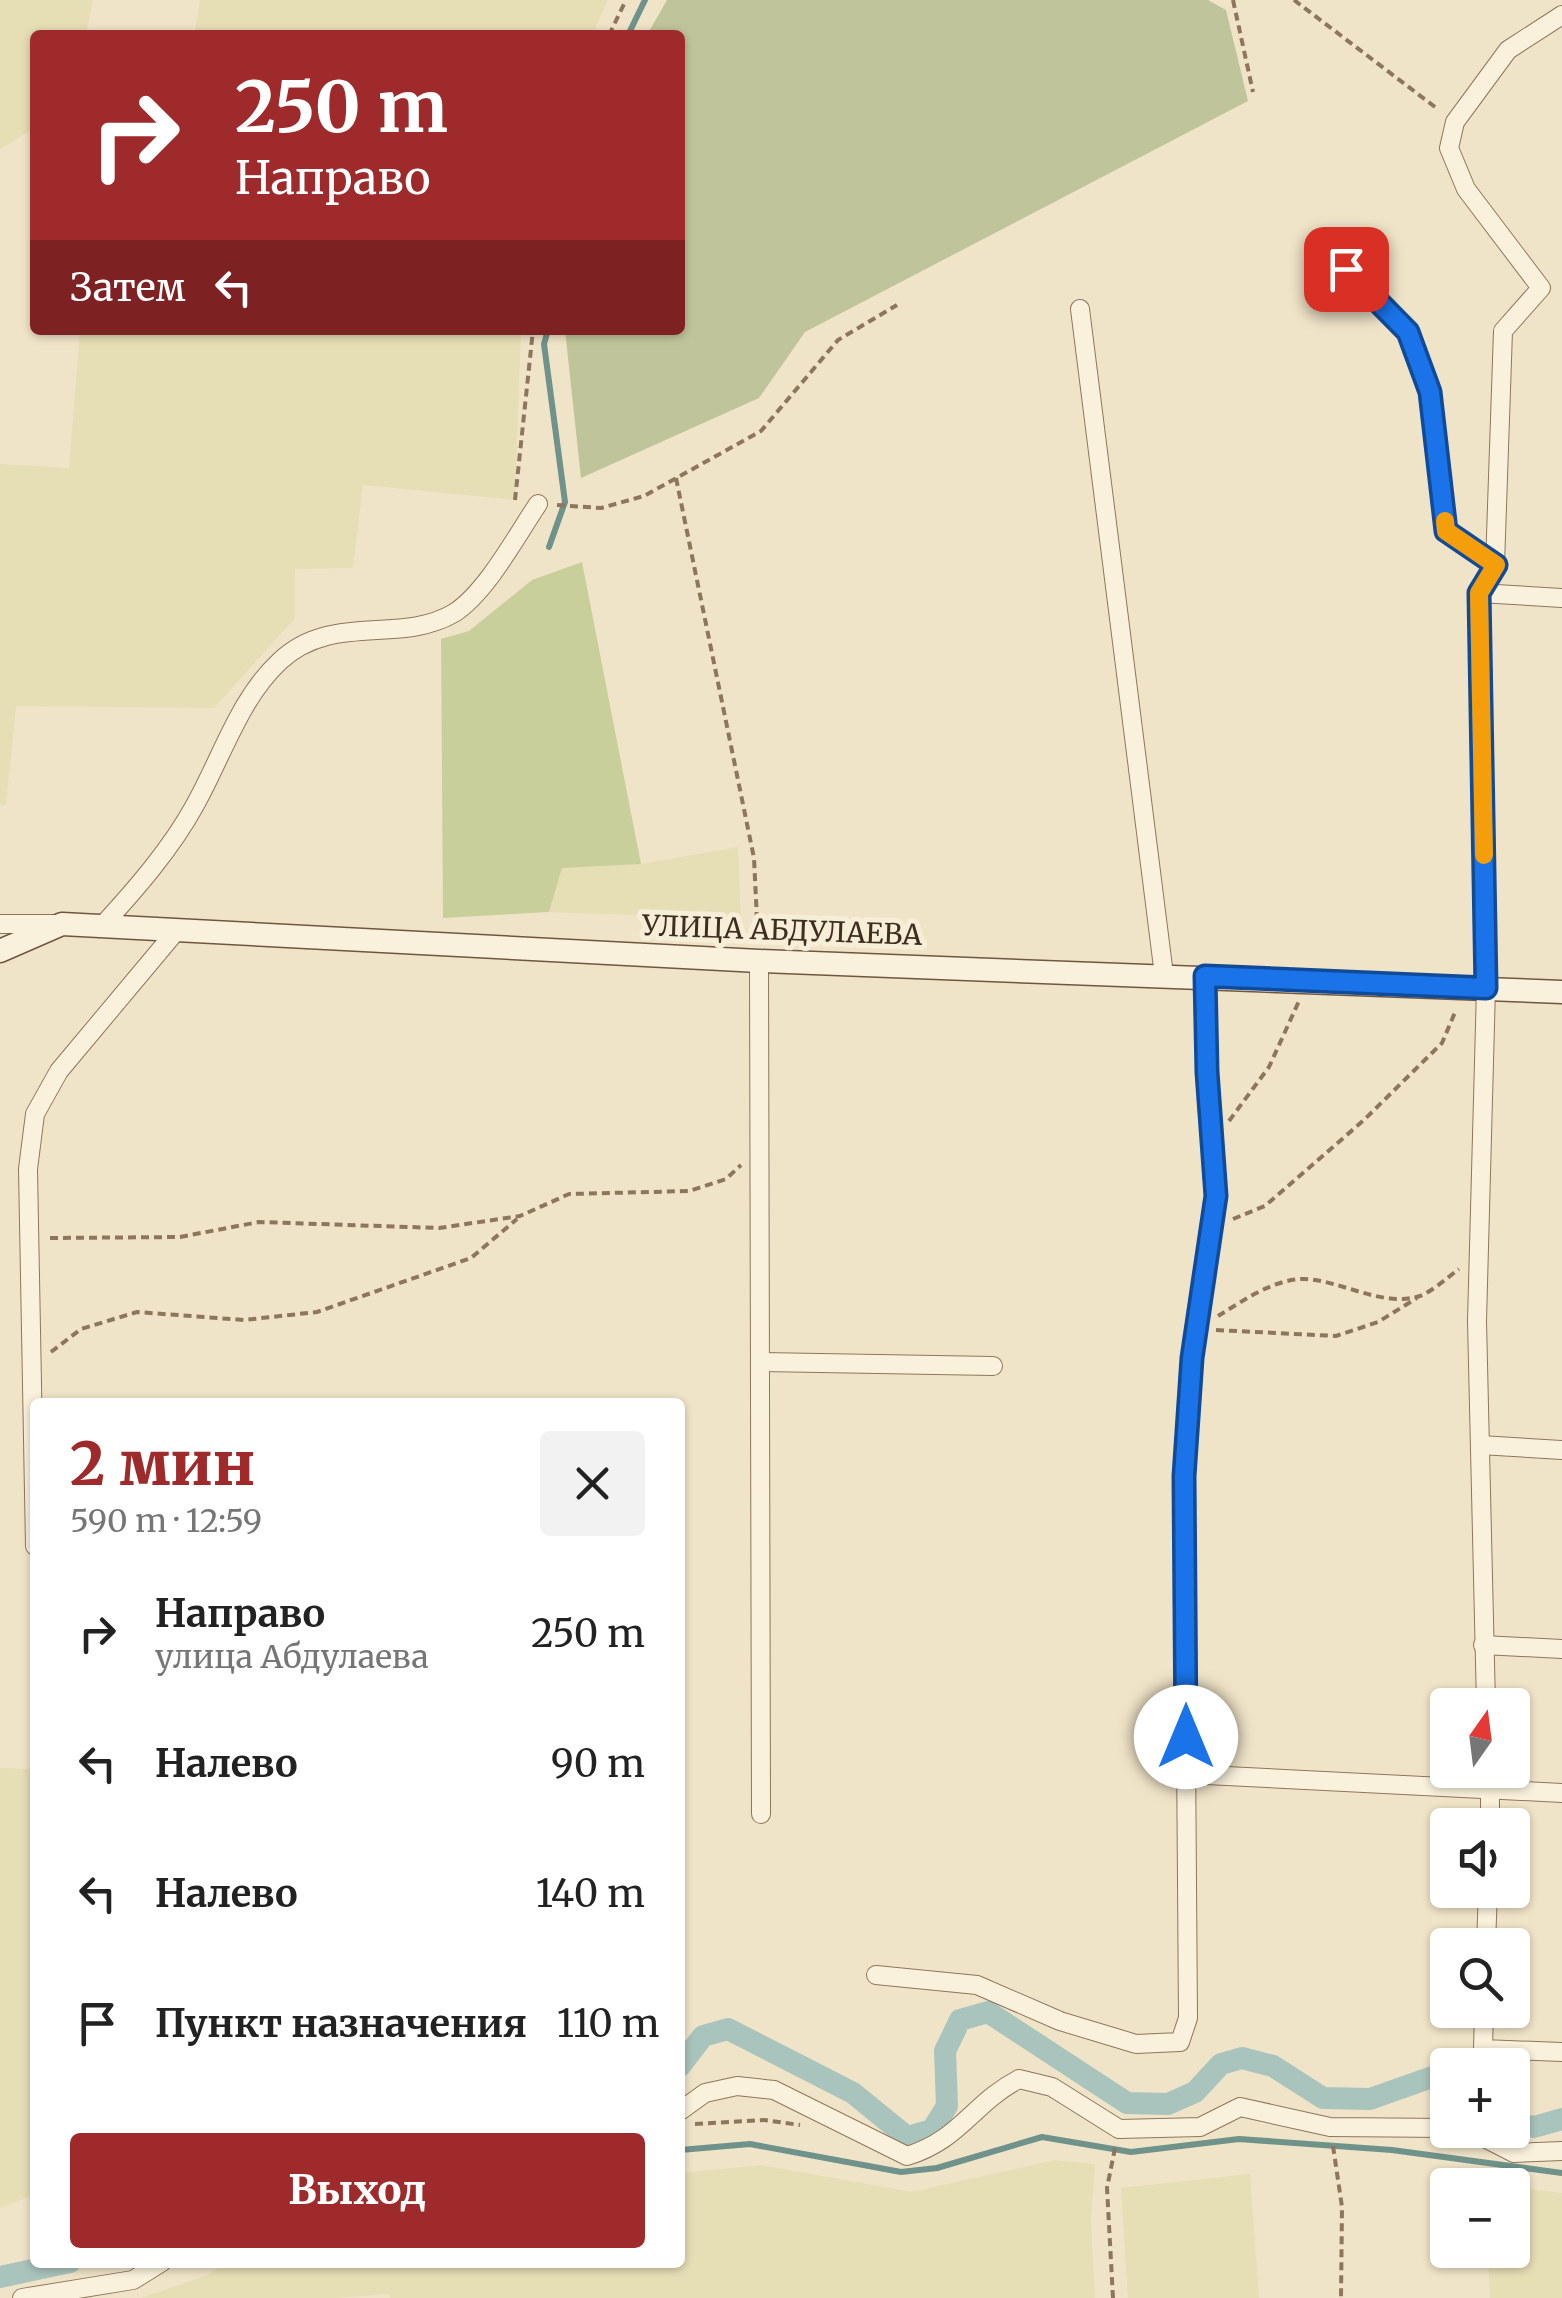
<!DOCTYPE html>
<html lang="ru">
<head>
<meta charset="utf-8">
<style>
	:root { --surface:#fff; --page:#f2f2f2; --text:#222; --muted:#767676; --accent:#9e2a2b }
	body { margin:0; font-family:Merriweather,serif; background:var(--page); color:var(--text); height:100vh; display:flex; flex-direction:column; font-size:38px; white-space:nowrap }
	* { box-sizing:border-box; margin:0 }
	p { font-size:32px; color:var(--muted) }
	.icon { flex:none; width:55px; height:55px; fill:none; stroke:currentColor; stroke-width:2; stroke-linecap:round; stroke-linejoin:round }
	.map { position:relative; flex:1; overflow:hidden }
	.details { position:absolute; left:30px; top:1398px; width:655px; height:870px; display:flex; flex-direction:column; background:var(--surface); border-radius:10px; box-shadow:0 2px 8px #0004 }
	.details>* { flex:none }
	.banner { position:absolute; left:30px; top:30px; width:655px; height:305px; border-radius:10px; box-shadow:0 2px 8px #0004; background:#9e2a2b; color:#fff; overflow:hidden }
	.needle { width:65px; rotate:14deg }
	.tools { position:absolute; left:1430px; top:1688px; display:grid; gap:20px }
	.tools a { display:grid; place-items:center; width:100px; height:100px; border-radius:10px; background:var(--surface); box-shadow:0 2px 8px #0004; font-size:50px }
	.pin { position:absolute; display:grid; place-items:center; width:85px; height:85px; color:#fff; margin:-42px; border-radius:20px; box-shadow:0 5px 15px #0006 }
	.me { position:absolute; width:110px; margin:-55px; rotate:0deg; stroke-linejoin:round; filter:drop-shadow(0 0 8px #0008) }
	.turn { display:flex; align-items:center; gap:35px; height:210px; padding:0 40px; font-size:45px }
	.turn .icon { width:130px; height:130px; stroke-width:2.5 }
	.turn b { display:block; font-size:70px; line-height:85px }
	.then { display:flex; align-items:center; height:95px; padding:0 40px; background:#0003; gap:20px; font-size:38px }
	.round { display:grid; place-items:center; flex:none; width:105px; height:105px; border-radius:10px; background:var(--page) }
	.headline { display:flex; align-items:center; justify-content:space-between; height:170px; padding:0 40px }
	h1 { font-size:60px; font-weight:800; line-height:75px; color:var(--accent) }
	.cta { display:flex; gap:20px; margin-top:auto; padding:20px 40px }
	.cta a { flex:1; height:115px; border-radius:10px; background:var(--accent); color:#fff; font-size:40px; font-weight:800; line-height:115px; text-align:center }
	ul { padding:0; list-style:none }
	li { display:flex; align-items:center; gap:30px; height:130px; padding:0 40px }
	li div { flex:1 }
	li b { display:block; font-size:38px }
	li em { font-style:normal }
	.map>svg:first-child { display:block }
	.farmland { fill:#e6deb5 }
	.green { fill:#c9cf9b }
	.cemetery { fill:#bfc49a }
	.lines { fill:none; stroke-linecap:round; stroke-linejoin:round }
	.stream { stroke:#6f938a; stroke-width:6 }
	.canal { stroke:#a9c4bc; stroke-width:22 }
	.minor-casing { stroke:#8d765c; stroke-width:20 }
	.secondary-casing { stroke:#6f573f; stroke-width:25 }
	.path { stroke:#8d765c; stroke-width:4; stroke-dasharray:8 5; stroke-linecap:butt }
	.minor { stroke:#faf1dc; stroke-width:18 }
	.secondary { stroke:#faf1dc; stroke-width:22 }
	.route-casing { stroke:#114b97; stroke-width:25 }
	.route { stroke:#1a73e8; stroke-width:18 }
	.slow { stroke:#f59e0b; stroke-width:18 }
	.labels { text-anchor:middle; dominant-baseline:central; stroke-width:10; stroke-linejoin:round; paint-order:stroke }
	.street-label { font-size:28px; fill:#3d2e20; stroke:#f7eed8 }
</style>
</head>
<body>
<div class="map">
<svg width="1562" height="2298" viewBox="0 0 1562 2298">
	<rect width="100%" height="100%" fill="#f0e4c8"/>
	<g class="farmland">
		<polygon points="0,0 93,0 86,35 35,35 35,128 0,149"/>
		<polygon points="200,0 608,0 592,35 194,35"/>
		<polygon points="80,330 521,330 515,500 363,485 353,568 295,569 295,618 214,708 16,706 6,805 0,805 0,464 69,468"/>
		<polygon points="738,847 741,919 549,912 562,868 641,864"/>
		<polygon points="0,1768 35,1769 35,2194 0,2208"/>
		<polygon points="1055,2160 1095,2164 1091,2221 1095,2298 390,2298 389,2294 336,2298 141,2298 208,2275 225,2263 680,2262 680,2173 761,2165 912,2192"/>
		<polygon points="1250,2174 1259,2298 1128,2298 1121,2188"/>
		<polygon points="1513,2187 1562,2193 1562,2298 1490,2298 1488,2250 1512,2250"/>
	</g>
	<polygon class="green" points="582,562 641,864 562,868 549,912 443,918 441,639 469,631 532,580"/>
	<polygon class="cemetery" points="667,0 1208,0 1226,10 1248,101 805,332 759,398 581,478 565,330 680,330 680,35 647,35"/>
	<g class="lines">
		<g class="stream">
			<polyline points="628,35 645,0"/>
			<polyline points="548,330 544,344 565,502 549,547"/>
			<polyline points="680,2150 750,2144 901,2172 937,2168 1042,2137 1131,2152 1239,2139 1392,2150 1562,2173"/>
		</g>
		<g class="canal">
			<polyline points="680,2066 703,2036 728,2029 853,2093 907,2137 932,2130 947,2106 945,2051 960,2020 988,2012 1127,2103 1168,2104 1195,2092 1221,2064 1242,2058 1273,2066 1323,2098 1370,2099 1435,2076 1448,2079"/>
			<polyline points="1512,2123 1534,2127 1562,2119"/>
			<polyline points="0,2277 70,2262"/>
		</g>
		<defs>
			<g id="minor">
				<polyline points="1346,269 1408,331 1431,392 1446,531 1495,565"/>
				<polyline points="1080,309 1164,975"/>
				<polyline points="1479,593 1562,598"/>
				<polyline points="0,924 56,924"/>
				<path d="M102 926C135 890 171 849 195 805 222 757 239 699 280 661 332 612 400 645 454 613 486 593 517 535 538 504"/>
				<polyline points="759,961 761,1814"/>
				<polyline points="760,1362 993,1366"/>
				<polyline points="1480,1445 1562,1450"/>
				<polyline points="35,1546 28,1169 35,1114 59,1071 177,930"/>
				<polyline points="1483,1645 1562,1649"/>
				<polyline points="1486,1705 1477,1321 1486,988 1479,593 1495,565 1503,331 1541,288 1466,189 1449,148 1455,122 1508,50 1562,15"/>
				<polyline points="1186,1774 1562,1793"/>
				<polyline points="1490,1825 1490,1770"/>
				<polyline points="1486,1945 1488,1890"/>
				<polyline points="876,1975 977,1985 1060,2021 1136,2044 1180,2042 1188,2018 1184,1476 1192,1358 1216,1195 1207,1073 1205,976"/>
				<polyline points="1484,2010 1483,2049 1562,2052"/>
				<path d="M680 2111 705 2093 737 2086 774 2090 907 2156C960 2140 973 2103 1019 2079L1052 2087 1119 2129 1200 2127 1240 2107 1330 2127 1448 2128"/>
				<polyline points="1469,2130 1514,2153 1562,2151"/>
				<polyline points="22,2298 133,2280 162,2262"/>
			</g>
			<polyline id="secondary" points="0,951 62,924 759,961 1562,992"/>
		</defs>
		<use href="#minor" class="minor-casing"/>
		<use href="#secondary" class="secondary-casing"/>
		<g class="path">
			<polyline points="1233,0 1253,92"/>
			<polyline points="1294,0 1439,110"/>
			<polyline points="609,35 626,0"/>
			<polyline points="676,478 754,858 758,941"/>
			<polyline points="515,500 533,330"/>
			<polyline points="557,505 601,508 644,496 761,431 838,340 897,305"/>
			<polyline points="1229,1121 1269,1067 1299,1001"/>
			<polyline points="1233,1219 1265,1206 1364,1120 1442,1043 1456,1010"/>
			<polyline points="50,1238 180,1237 259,1222 439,1228 520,1216 569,1194 689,1191 726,1179 741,1165"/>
			<path d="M1218 1316C1243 1301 1273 1279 1304 1279 1341 1280 1382 1308 1420 1296 1433 1291 1448 1277 1459 1269"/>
			<polyline points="1216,1330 1336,1336 1378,1322 1417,1298"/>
			<polyline points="51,1352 81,1329 137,1312 244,1320 317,1312 471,1258 517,1219"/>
			<polyline points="695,2124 764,2120 800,2125"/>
			<polyline points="1333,2146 1342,2207 1341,2298"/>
			<polyline points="1113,2298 1107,2188 1115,2148"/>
		</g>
		<use href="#minor" class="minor"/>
		<use href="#secondary" class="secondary"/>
	</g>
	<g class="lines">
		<defs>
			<polyline id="route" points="1186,1737 1184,1476 1192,1358 1216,1196 1207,1072 1205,976 1486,988 1479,593 1496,565 1446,531 1430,392 1408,332 1346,269"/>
		</defs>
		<use href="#route" class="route-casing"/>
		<use href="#route" class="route"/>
		<polyline class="slow" points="1445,521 1446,531 1496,565 1479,593 1484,855"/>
	</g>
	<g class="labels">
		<g class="street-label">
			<text transform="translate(782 930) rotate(2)">УЛИЦА АБДУЛАЕВА</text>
		</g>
	</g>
</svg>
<div class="tools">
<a><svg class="needle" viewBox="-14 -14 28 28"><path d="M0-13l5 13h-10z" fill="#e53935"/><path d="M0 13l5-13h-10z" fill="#767676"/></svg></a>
<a><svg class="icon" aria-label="sound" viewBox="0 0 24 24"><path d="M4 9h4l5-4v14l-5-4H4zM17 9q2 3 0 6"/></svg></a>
<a><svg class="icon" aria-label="search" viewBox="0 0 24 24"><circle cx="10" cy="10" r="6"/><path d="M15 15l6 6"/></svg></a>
<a>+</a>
<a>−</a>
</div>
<div class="pin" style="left:1346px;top:269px;background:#d93025"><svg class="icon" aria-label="arrive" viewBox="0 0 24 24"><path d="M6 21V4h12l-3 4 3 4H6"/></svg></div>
<svg class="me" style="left:1186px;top:1737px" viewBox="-20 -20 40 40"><circle r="19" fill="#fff"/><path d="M0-13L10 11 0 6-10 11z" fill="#1a73e8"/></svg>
<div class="banner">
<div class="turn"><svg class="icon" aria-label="right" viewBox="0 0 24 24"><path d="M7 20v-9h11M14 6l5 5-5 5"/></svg><div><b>250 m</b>Направо</div></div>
<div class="then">Затем<svg class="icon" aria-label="left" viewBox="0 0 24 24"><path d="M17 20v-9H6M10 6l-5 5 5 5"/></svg></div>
</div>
<section class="details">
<div class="headline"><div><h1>2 мин</h1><p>590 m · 12:59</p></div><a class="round"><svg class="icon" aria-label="close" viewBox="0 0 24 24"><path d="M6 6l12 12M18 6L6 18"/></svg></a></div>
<ul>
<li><svg class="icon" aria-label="right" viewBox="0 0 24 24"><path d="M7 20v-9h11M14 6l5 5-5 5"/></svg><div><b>Направо</b><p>улица Абдулаева</p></div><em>250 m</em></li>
<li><svg class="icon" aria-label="left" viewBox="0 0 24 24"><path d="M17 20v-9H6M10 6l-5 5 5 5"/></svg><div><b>Налево</b></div><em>90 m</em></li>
<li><svg class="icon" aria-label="left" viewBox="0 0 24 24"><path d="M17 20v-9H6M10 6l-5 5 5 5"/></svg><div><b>Налево</b></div><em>140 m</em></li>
<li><svg class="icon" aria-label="arrive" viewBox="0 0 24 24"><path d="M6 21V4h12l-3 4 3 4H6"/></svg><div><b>Пункт назначения</b></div><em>110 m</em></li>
</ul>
<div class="cta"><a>Выход</a></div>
</section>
</div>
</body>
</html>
